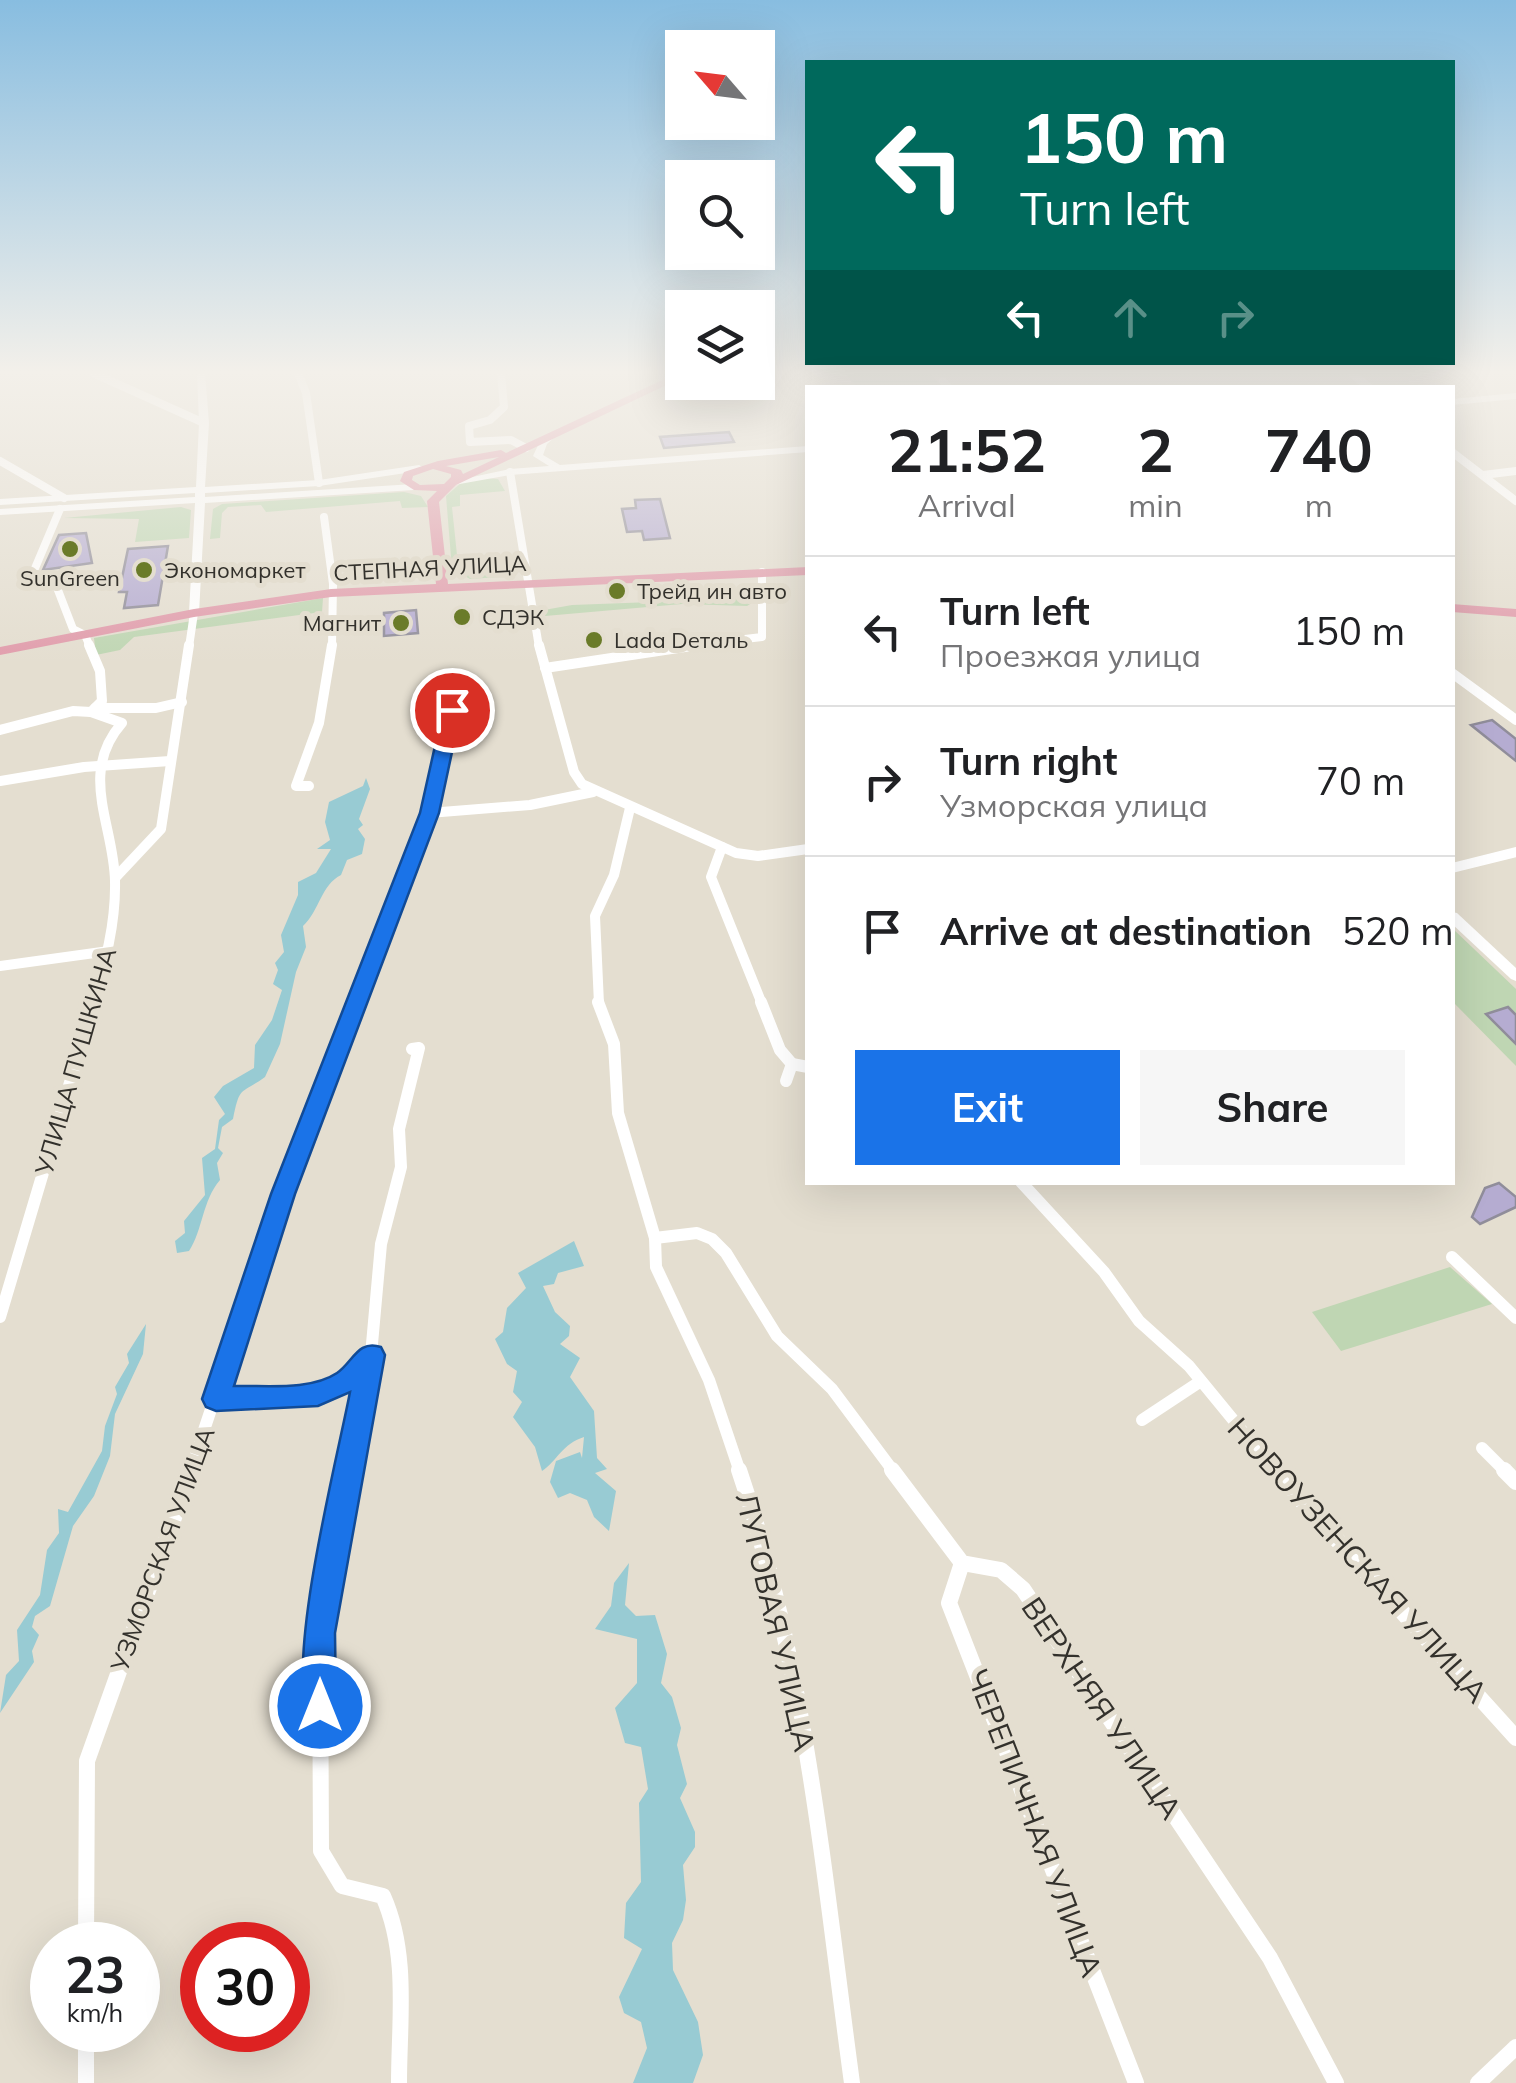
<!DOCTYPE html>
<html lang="en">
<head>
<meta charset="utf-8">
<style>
	:root { --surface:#fff; --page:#f6f6f6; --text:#202124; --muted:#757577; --line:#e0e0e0; --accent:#1a73e8 }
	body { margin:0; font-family:Mulish,sans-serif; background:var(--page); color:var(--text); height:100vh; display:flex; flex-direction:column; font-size:38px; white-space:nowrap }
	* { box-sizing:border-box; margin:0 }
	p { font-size:32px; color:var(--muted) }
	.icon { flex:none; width:55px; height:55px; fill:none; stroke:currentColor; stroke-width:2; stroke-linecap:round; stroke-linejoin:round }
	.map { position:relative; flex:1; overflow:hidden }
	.side { position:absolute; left:805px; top:385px; width:650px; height:800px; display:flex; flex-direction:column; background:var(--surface); border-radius:0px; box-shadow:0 10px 40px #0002 }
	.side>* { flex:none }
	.hud { position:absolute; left:805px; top:60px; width:650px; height:305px; border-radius:0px; box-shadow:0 10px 40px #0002; background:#00695c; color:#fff; overflow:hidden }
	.needle { width:65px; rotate:298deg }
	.fabs { position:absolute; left:665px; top:30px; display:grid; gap:20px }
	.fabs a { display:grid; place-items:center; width:110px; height:110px; border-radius:0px; background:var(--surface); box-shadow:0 10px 40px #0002; font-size:50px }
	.speed { position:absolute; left:30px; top:1922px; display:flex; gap:20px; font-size:50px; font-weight:700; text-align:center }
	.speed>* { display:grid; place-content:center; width:130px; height:130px; border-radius:50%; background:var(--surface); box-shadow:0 10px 40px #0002; line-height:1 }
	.speed small { font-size:25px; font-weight:400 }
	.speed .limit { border:15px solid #d22; background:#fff; color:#111 }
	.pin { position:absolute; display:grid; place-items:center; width:85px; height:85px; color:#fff; margin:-42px; border:5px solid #fff; border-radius:50%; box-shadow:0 2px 10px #0007 }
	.me { position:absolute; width:110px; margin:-55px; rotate:0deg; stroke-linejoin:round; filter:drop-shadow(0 0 8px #0008) }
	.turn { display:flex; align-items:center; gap:35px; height:210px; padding:0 50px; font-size:45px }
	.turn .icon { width:130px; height:130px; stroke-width:2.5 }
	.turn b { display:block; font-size:70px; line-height:85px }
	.lanes { display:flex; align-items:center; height:95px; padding:0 50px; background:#0003; justify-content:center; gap:50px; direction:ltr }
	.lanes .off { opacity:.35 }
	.eta { display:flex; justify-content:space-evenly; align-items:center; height:170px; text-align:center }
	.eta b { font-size:60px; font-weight:700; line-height:70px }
	.button { display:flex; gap:20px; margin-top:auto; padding:20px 50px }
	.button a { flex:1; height:115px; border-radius:0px; background:var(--accent); color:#fff; font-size:40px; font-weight:700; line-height:115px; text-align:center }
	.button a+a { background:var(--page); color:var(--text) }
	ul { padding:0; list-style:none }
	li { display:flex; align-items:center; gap:30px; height:150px; padding:0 50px; border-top:2px solid var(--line) }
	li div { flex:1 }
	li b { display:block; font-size:38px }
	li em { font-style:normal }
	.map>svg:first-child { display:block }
	.green { fill:#bfd6b3 }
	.water { fill:#98cbd3 }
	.building { fill:#b5acd1; stroke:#908d9a; stroke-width:2.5 }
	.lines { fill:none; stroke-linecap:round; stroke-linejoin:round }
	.street-far3 { stroke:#fff; stroke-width:8 }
	.street-far2 { stroke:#fff; stroke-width:10 }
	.street-far1 { stroke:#fff; stroke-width:12 }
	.street { stroke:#fff; stroke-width:16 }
	.secondary { fill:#fff; fill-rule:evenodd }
	.primary { fill:#e19dac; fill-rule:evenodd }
	.route { fill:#1a73e8; stroke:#114b97; stroke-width:2.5 }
	.poi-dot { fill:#6a7b29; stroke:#e4ded0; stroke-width:4 }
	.labels { text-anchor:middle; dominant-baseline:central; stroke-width:10; stroke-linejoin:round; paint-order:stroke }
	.far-street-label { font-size:22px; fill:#33312c; stroke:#e4ded0 }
	.far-poi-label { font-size:22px; fill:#33312c; stroke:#e4ded0; text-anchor:start }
	.street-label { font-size:25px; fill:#33312c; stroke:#e4ded0 }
	.near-street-label { font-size:30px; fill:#33312c; stroke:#e4ded0 }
</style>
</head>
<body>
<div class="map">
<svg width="1516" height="2083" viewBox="0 0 1516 2083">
	<rect width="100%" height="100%" fill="#e4ded0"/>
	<g class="green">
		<polygon points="845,373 930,373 942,387 857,387"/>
		<polygon points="487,478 498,479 505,491 460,495 460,506 452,507 457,555 465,555 467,565 512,562 514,576 470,579 452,569 446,496 461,483"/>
		<polygon points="404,492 421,496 428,507 402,508 400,501 266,512 261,505 228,507 222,513 220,538 210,539 213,509 222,504"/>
		<polygon points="181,507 191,510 189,538 135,542 139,519 64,518"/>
		<polygon points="750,593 755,601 747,606 682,604 545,616 544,610 572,605 732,599 733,594"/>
		<polygon points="323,598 322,612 134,637 120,650 96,655 94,638"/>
		<polygon points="1452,928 1516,989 1516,1066 1453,1002"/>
		<polygon points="1450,1267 1492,1304 1341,1351 1312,1312"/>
	</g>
	<g class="water">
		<path d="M366 778 370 789 359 819 363 825 358 829 365 839 362 854 347 860 341 875C321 885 320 910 303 926L306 947 296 972 280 1044 265 1077C240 1095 240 1085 233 1119L222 1127 218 1148 223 1153 217 1163 220 1180C202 1201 203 1230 189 1251L177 1253 175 1241 185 1233 184 1221 205 1195 202 1158 215 1149 219 1120 225 1114 214 1097 223 1086 254 1068 255 1045 272 1020 282 990 273 984 278 970 275 963 284 952 281 935 298 895V882L316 873 331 849H317L330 840 325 822 329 802 363 786Z"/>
		<path d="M574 1241 584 1266 558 1273 554 1284 543 1286 555 1312 570 1326 569 1336 560 1344 580 1358 570 1377 594 1411 597 1458 607 1469 595 1473 616 1491 609 1531 594 1517 587 1500 570 1493 558 1498 550 1482 556 1461 580 1452 582 1458 584 1437C562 1444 558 1460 542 1471L535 1447 513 1417 522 1402 513 1392 517 1371 507 1364 495 1339 503 1332 507 1308 526 1288 518 1273Z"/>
		<polygon points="146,1324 143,1354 115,1414 110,1456 94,1496 73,1526 50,1606 35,1616 32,1627 39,1635 32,1651 34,1662 0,1713 6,1675 19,1661 17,1630 40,1595 47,1550 59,1533 58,1509 68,1512 102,1451 105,1426 117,1394 115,1387 129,1363 127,1354"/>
		<polygon points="629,1563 625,1605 636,1616 655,1615 667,1654 661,1683 672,1697 681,1728 677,1745 687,1784 680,1798 695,1832 695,1847 683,1865 686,1900 683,1920 672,1943 673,1970 698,2022 703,2055 693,2083 633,2083 647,2048 641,2022 624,2013 619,1997 642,1949 624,1938 626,1903 641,1882 639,1803 648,1789 641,1747 625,1743 615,1708 637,1683 637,1639 595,1629 611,1606 614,1583"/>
	</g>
	<g class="building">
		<polygon points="729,432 734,442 664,448 660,437"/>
		<polygon points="660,499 670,538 644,540 642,531 627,532 622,509 636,508 635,500"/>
		<polygon points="86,533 92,563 43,570 59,535"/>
		<polygon points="168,546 158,605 124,608 127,592 119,592 128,549"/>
		<polygon points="416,610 418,633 384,636 384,613"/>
		<polygon points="1492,720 1516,739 1516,761 1471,725"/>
		<polygon points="1508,1007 1516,1015 1516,1044 1486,1014"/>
		<polygon points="1499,1183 1516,1197 1516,1207 1480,1224 1472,1217 1485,1188"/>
	</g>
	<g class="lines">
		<g class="street-far3">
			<polyline points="93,373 204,423"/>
			<polyline points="298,373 306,393 319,483"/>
			<polyline points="501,373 504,407 490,420 469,426 470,442 511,440 526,448"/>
			<polyline points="1351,373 1370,388"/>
			<polyline points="943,381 949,388"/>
			<polyline points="1452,452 1516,501"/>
			<polyline points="0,461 64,498"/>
			<polyline points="510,472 539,647"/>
			<polyline points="1483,475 1516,471"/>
			<polyline points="60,509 33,573 56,585 73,629 85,635 90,647"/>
			<polyline points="324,517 333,584 332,647"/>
			<polyline points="189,647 194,613"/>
			<polyline points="677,647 762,637 762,572"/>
		</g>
		<g class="street-far2">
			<path d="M89 645 100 671 102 701 91 712 122 723C78 773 114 825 115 881 116 923 105 964 93 1004"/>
			<polyline points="539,645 574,772 582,784 736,853 758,856 808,849"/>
			<polyline points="545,668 698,645"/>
			<polyline points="1452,673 1516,720"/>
			<polyline points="95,708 156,708 182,702"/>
			<polyline points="0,730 73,711 91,712"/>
			<polyline points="0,781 84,767 170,761"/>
			<polyline points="309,786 296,786 319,723 332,645"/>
			<polyline points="429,813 530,805 593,792"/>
			<polyline points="722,847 711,877 762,1004"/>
			<polyline points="1452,868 1516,852"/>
			<polyline points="115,878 161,829 189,645"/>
			<polyline points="0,966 109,951"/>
			<polyline points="356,1004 429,813 452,710"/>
			<polyline points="599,1004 595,916 614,875 630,808"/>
		</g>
		<g class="street-far1">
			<polyline points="598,1002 614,1044 618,1113 655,1238 656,1267 709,1380 740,1472"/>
			<polyline points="761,1002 780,1050 792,1064"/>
			<polyline points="786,1081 792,1064 808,1067"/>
			<polyline points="1021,1182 1104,1272 1139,1321 1189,1366 1276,1472"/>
			<polyline points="655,1238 697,1233 712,1239 726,1253 777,1336 832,1389 894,1472"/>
			<polyline points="1452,1257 1516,1318"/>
			<polyline points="0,1317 94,1002"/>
			<path d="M216 1399C279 1394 321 1401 371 1355"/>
			<polyline points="1142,1420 1201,1381"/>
			<polyline points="1482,1448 1506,1472"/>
			<polyline points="190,1472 283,1194 357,1002"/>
			<polyline points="350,1472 371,1355 381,1244 401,1167 399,1129 419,1048 412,1049"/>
		</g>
		<g class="street">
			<path d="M350 1470 320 1633 321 1851 342 1886 383 1896C409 1954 399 2021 399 2083"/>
			<path d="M739 1470C806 1666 824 1878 852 2083"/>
			<polyline points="892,1470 962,1563 1001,1570 1023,1589 1270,1958 1336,2083"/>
			<polyline points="1274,1470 1516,1738"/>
			<polyline points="1504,1470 1516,1482"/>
			<polyline points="962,1563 949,1603 1136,2083"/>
			<polyline points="86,1945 87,1761 191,1470"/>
			<polyline points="86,2030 86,2083"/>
			<polyline points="1478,2083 1516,2047"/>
		</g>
		<g class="secondary">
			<polygon points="197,373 205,373 209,423 205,487 319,480 419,465 424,468 419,471 319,486 205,493 205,497 414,484 419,487 414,490 205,503 199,613 194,616 189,613 195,503 0,515 0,509 195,497 195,493 0,505 0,499 196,487 199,423"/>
			<polygon points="1516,393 1516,399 1452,405 1452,399"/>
			<polygon points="552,432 557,435 547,444 543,455 560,465 808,446 808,452 510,475 454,485 449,482 510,469 549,466 533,456 540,441"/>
			<polygon points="1452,912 1457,913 1516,968 1516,981 1511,979 1452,924"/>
		</g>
		<g class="primary">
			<path d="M673 375 678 378 677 380 456 485 439 502 448 584 808 567V575L331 597 194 617 0 655V647L194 609 331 589 436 584 427 501 437 491 414 490 400 481 404 472 438 461 501 450 506 453ZM499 457 463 474 461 470 446 466ZM433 469 451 474V477L444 484 420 485 412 480 413 476Z"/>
			<polygon points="1452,604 1516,609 1516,617 1452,612"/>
		</g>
	</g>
	<linearGradient id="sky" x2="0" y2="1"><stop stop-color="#88bde0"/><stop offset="0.56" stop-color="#f3f0ea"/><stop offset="1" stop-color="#f3f0ea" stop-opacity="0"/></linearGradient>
	<rect width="1516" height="664" fill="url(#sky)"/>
	<path class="route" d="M452 705 461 710 439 813 295 1194 234 1386C265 1385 310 1391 337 1373 353 1362 358 1339 381 1347L385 1355 335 1633 336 1706 332 1717 320 1722 309 1717C285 1661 337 1460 350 1392L318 1406 216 1411 206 1407 202 1399 271 1194 420 813 443 710Z"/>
	<g class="poi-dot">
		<circle cx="70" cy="549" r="10"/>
		<circle cx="144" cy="570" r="10"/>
		<circle cx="617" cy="591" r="10"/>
		<circle cx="462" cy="617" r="10"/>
		<circle cx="401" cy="623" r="10"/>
		<circle cx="594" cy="640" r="10"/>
	</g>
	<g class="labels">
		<g class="far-street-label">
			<text transform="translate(430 568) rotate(-3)">СТЕПНАЯ УЛИЦА</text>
		</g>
		<g class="far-poi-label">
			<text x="164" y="570">Экономаркет</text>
			<text x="70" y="578" text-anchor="middle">SunGreen</text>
			<text x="637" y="591">Трейд ин авто</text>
			<text x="482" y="617">СДЭК</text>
			<text x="381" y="623" text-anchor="end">Магнит</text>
			<text x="614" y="640">Lada Dеталь</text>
		</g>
		<g class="street-label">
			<text transform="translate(75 1061) rotate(-74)">УЛИЦА ПУШКИНА</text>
			<text transform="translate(162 1549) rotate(-70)">УЗМОРСКАЯ УЛИЦА</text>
		</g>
		<g class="near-street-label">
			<text transform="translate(1358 1560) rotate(48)">НОВОУЗЕНСКАЯ УЛИЦА</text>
			<text transform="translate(776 1622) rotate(77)">ЛУГОВАЯ УЛИЦА</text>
			<text transform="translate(1102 1708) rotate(56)">ВЕРХНЯЯ УЛИЦА</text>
			<text transform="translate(1035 1823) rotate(69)">ЧЕРЕПИЧНАЯ УЛИЦА</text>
		</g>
	</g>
</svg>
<div class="fabs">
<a><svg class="needle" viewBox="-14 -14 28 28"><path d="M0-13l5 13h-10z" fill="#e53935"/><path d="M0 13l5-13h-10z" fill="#757577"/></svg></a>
<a><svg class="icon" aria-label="search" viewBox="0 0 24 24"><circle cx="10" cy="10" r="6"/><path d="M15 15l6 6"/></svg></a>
<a><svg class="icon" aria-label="layers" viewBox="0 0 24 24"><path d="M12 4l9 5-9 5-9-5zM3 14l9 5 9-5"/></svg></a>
</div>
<div class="speed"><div>23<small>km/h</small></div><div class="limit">30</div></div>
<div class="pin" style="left:452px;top:710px;background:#d93025"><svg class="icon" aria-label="arrive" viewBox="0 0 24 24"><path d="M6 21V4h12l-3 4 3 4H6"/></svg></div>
<svg class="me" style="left:320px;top:1706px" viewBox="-20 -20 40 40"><circle r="17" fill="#1a73e8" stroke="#fff" stroke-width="3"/><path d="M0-11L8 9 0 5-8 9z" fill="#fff"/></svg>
<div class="hud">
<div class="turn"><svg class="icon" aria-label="left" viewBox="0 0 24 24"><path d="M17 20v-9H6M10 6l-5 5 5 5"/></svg><div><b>150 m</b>Turn left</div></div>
<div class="lanes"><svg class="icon" aria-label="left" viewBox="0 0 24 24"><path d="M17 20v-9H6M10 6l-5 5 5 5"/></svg><svg class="icon off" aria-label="ahead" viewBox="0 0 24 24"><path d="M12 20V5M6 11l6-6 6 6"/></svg><svg class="icon off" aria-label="right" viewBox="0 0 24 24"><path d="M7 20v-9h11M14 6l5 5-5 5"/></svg></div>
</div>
<section class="side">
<div class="eta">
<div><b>21:52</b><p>Arrival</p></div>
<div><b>2</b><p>min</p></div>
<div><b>740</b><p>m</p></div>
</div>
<ul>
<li><svg class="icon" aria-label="left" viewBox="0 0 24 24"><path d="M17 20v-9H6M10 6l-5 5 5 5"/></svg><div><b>Turn left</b><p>Проезжая улица</p></div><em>150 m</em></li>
<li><svg class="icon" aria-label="right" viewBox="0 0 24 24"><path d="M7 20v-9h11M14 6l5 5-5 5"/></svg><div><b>Turn right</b><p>Узморская улица</p></div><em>70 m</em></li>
<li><svg class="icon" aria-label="arrive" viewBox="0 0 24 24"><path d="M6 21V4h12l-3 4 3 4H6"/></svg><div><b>Arrive at destination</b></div><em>520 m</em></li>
</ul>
<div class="button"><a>Exit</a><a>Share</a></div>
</section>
</div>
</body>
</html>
